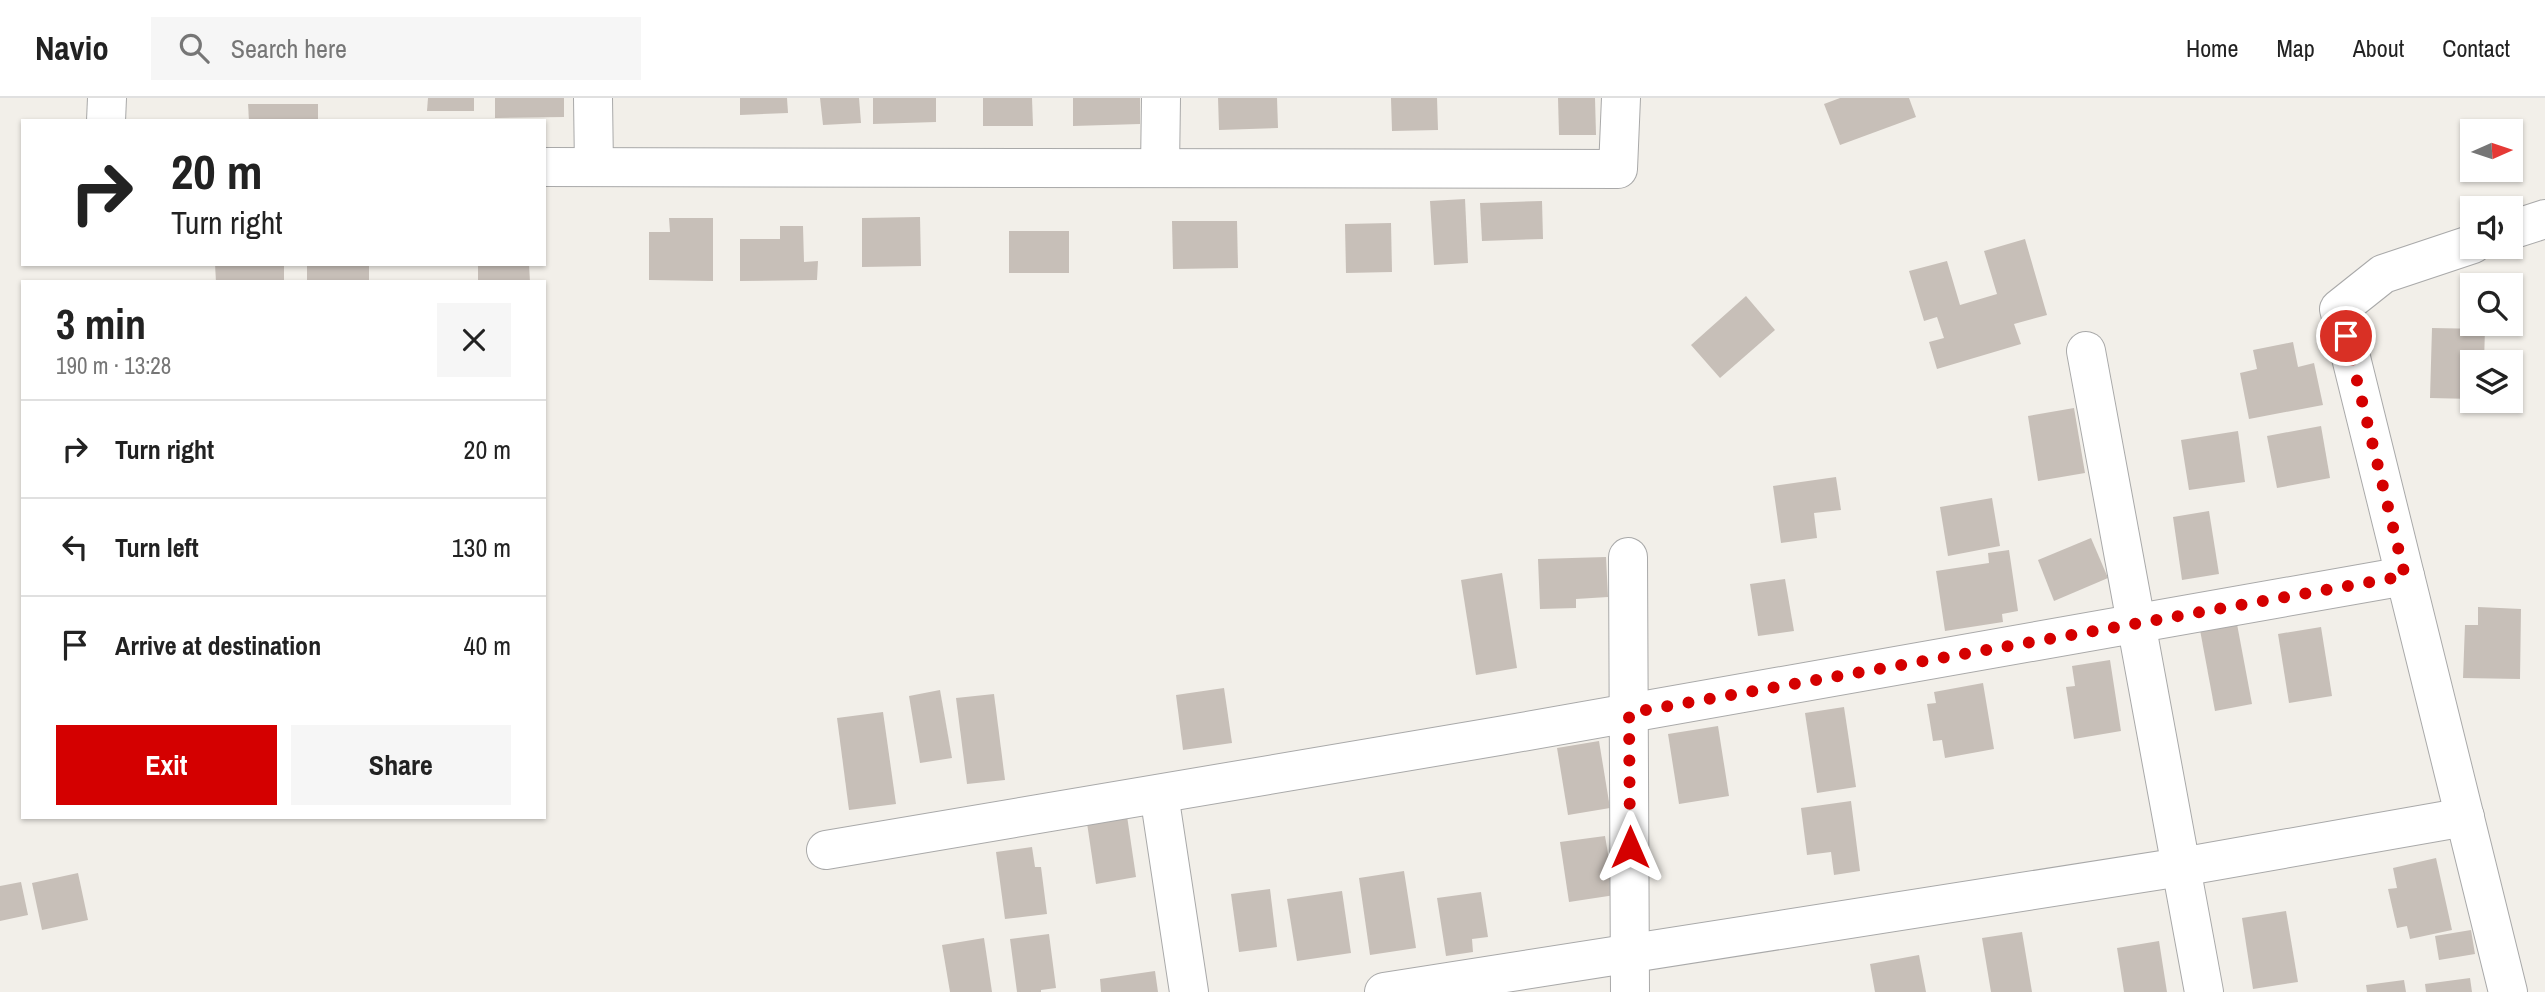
<!DOCTYPE html>
<html lang="en">
<head>
<meta charset="utf-8">
<style>
	:root { --surface:#fff; --page:#f6f6f6; --text:#222; --muted:#767676; --line:#e0e0e0; --accent:#d40000 }
	body { margin:0; font-family:"Archivo Narrow",sans-serif; background:var(--page); color:var(--text); height:100vh; display:flex; flex-direction:column; font-size:26px; white-space:nowrap }
	* { box-sizing:border-box; margin:0 }
	p { font-size:23px; color:var(--muted) }
	.icon { flex:none; width:38px; height:38px; fill:none; stroke:currentColor; stroke-width:2; stroke-linecap:round; stroke-linejoin:round }
	.map { position:relative; flex:1; overflow:hidden }
	.details { position:absolute; left:21px; top:182px; width:525px; height:539px; display:flex; flex-direction:column; background:var(--surface); border-radius:0px; box-shadow:0 2px 5px #0004 }
	.details>* { flex:none }
	.hud { position:absolute; left:21px; top:21px; width:525px; height:147px; border-radius:0px; box-shadow:0 2px 5px #0004; background:#fff; color:var(--text); overflow:hidden }
	.needle { width:46px; rotate:87deg }
	.buttons { position:absolute; left:2460px; top:21px; display:grid; gap:14px }
	.buttons a { display:grid; place-items:center; width:63px; height:63px; border-radius:0px; background:var(--surface); box-shadow:0 2px 5px #0004; font-size:35px }
	.pin { position:absolute; display:grid; place-items:center; width:60px; height:60px; color:#fff; margin:-30px; border:4px solid #fff; border-radius:50%; box-shadow:0 2px 7px #0007 }
	.me { position:absolute; width:77px; margin:-38px; rotate:0deg; stroke-linejoin:round; filter:drop-shadow(0 0 5px #0008) }
	.turn { display:flex; align-items:center; gap:24px; height:147px; padding:0 35px; font-size:32px }
	.turn .icon { width:91px; height:91px; stroke-width:2.5 }
	.turn b { display:block; font-size:49px; line-height:60px }
	.round { display:grid; place-items:center; flex:none; width:74px; height:74px; border-radius:0px; background:var(--page) }
	.summary { display:flex; align-items:center; justify-content:space-between; height:119px; padding:0 35px }
	h1 { font-size:42px; font-weight:700; line-height:52px }
	.cta { display:flex; gap:14px; margin-top:auto; padding:14px 35px }
	.cta a { flex:1; height:80px; border-radius:0px; background:var(--accent); color:#fff; font-size:28px; font-weight:700; line-height:80px; text-align:center }
	.cta a+a { background:var(--page); color:var(--text) }
	ul { padding:0; list-style:none }
	li { display:flex; align-items:center; gap:21px; height:98px; padding:0 35px; border-top:2px solid var(--line) }
	li div { flex:1 }
	li b { display:block; font-size:26px }
	li em { font-style:normal }
	header { display:flex; align-items:center; gap:42px; box-sizing:border-box; height:98px; padding:0 35px; background:var(--surface); border-bottom:2px solid var(--line) }
	header strong { font-size:33px }
	nav { display:flex; gap:38px; margin-inline-start:auto; font-size:24px }
	.search { width:490px; height:63px; background:var(--page); display:flex; align-items:center; gap:18px; box-sizing:border-box; padding:0 24px; border-radius:0px; color:var(--muted); font-size:26px }
	.map>svg:first-child { display:block }
	.building { fill:#c7bfb8 }
	.lines { fill:none; stroke-linecap:round; stroke-linejoin:round }
	.street-casing { stroke:#a9a9a9; stroke-width:40 }
	.street { stroke:#fff; stroke-width:38 }
	.route { stroke:#d40000; stroke-width:12; stroke-dasharray:0 21.6 }
</style>
</head>
<body>
<header>
<strong>Navio</strong>
<div class="search"><svg class="icon" aria-label="search" viewBox="0 0 24 24"><circle cx="10" cy="10" r="6"/><path d="M15 15l6 6"/></svg>Search here</div>
<nav><a>Home</a><a>Map</a><a>About</a><a>Contact</a></nav>
</header>
<div class="map">
<svg width="2545" height="894" viewBox="0 0 2545 894">
	<rect width="100%" height="100%" fill="#f2efe9"/>
	<g class="building">
		<polygon points="428,0 474,0 474,13 427,13"/>
		<polygon points="495,0 564,0 564,19 495,20"/>
		<polygon points="740,0 787,0 788,15 740,17"/>
		<polygon points="820,0 859,0 861,25 823,27"/>
		<polygon points="873,0 936,0 936,24 873,26"/>
		<polygon points="983,0 1032,0 1033,28 983,28"/>
		<polygon points="1073,0 1140,0 1140,26 1073,28"/>
		<polygon points="1218,0 1277,0 1278,30 1219,32"/>
		<polygon points="1391,0 1437,0 1438,32 1392,33"/>
		<polygon points="1558,0 1595,0 1596,37 1559,37"/>
		<polygon points="1840,0 1909,0 1916,19 1840,47 1824,6"/>
		<polygon points="248,6 318,6 318,23 249,23"/>
		<polygon points="1465,101 1468,165 1434,167 1430,103"/>
		<polygon points="1542,103 1543,141 1482,143 1480,105"/>
		<polygon points="920,119 921,168 862,169 862,120"/>
		<polygon points="669,120 713,120 713,183 649,182 649,134 670,134"/>
		<polygon points="1172,123 1237,123 1238,170 1173,171"/>
		<polygon points="1391,125 1392,174 1346,175 1345,126"/>
		<polygon points="780,128 803,128 804,164 818,163 817,182 740,183 740,141 780,141"/>
		<rect x="1009" y="133" width="60" height="42"/>
		<polygon points="2025,141 2047,217 2014,226 2021,246 1937,271 1929,244 1944,240 1937,219 1924,223 1909,173 1947,163 1960,207 1997,196 1984,153"/>
		<polygon points="215,166 284,166 284,184 216,184"/>
		<rect x="307" y="166" width="62" height="18"/>
		<polygon points="478,166 529,166 530,184 478,184"/>
		<polygon points="1746,198 1775,232 1720,280 1691,247"/>
		<polygon points="2432,230 2485,231 2484,264 2473,264 2473,301 2430,300"/>
		<polygon points="2293,244 2298,269 2314,265 2323,307 2249,321 2240,275 2257,271 2253,252"/>
		<polygon points="2074,310 2085,375 2038,383 2028,318"/>
		<polygon points="2321,328 2330,380 2277,390 2267,338"/>
		<polygon points="2238,333 2245,384 2189,392 2181,342"/>
		<polygon points="1836,379 1841,412 1814,415 1817,440 1781,445 1773,388"/>
		<polygon points="1992,400 2000,448 1948,458 1940,409"/>
		<polygon points="2209,413 2219,476 2182,482 2173,419"/>
		<polygon points="2091,440 2108,480 2054,503 2038,462"/>
		<polygon points="2009,452 2018,513 2002,516 2003,524 1945,533 1936,473 1989,465 1988,455"/>
		<polygon points="1606,459 1608,499 1576,501 1576,510 1540,511 1538,461"/>
		<polygon points="1502,475 1517,570 1476,577 1461,482"/>
		<polygon points="1785,481 1794,533 1758,538 1750,486"/>
		<polygon points="2478,509 2521,511 2520,581 2463,580 2465,527 2478,527"/>
		<polygon points="2237,526 2252,606 2215,613 2200,532"/>
		<polygon points="2321,529 2332,598 2289,605 2278,536"/>
		<polygon points="2110,562 2121,633 2074,641 2066,589 2075,588 2072,568"/>
		<polygon points="1983,585 1994,651 1945,660 1942,642 1933,643 1927,606 1936,605 1934,594"/>
		<polygon points="1224,590 1232,645 1183,652 1176,597"/>
		<polygon points="940,592 952,660 920,665 909,598"/>
		<polygon points="994,596 1005,682 967,686 956,600"/>
		<polygon points="1844,609 1856,689 1817,695 1805,615"/>
		<polygon points="883,614 896,706 849,712 837,620"/>
		<polygon points="1718,628 1729,698 1679,706 1668,636"/>
		<polygon points="1599,643 1610,710 1568,717 1557,650"/>
		<polygon points="1851,703 1860,773 1834,777 1831,754 1807,757 1801,710"/>
		<polygon points="1127,718 1136,779 1096,786 1087,725"/>
		<polygon points="1605,738 1615,797 1569,804 1560,744"/>
		<polygon points="1032,749 1035,769 1041,769 1047,816 1005,821 996,754"/>
		<polygon points="2436,760 2452,832 2410,841 2407,828 2397,830 2388,791 2397,790 2393,770"/>
		<polygon points="1404,773 1416,850 1370,857 1359,780"/>
		<polygon points="78,775 88,822 42,832 32,785"/>
		<polygon points="21,784 28,817 0,823 0,788"/>
		<polygon points="1270,791 1277,849 1239,854 1231,796"/>
		<polygon points="1342,793 1351,855 1297,863 1287,801"/>
		<polygon points="1481,794 1488,839 1472,841 1473,854 1446,858 1437,800"/>
		<polygon points="2286,813 2298,884 2253,891 2242,820"/>
		<polygon points="2471,832 2475,856 2439,862 2435,838"/>
		<polygon points="2022,834 2032,894 1991,894 1982,840"/>
		<polygon points="1049,836 1056,890 1041,892 1041,894 1017,894 1010,841"/>
		<polygon points="984,840 992,894 950,894 942,847"/>
		<polygon points="2159,843 2167,894 2124,894 2117,850"/>
		<polygon points="1919,857 1926,894 1875,894 1870,866"/>
		<polygon points="1155,873 1158,894 1101,894 1100,881"/>
		<polygon points="2470,880 2472,894 2426,894 2425,886"/>
		<polygon points="2404,882 2406,894 2367,894 2366,887"/>
	</g>
	<g class="lines">
		<defs>
			<g id="street">
				<polyline points="593,0 594,69"/>
				<polyline points="106,23 107,0"/>
				<polyline points="544,69 1618,71 1621,0"/>
				<polyline points="1160,70 1161,0"/>
				<polyline points="2511,132 2545,121"/>
				<polyline points="2473,146 2383,176 2339,211 2508,894"/>
				<polyline points="2086,253 2204,894"/>
				<polyline points="1628,459 1630,894"/>
				<polyline points="1159,696 1189,894"/>
				<polyline points="826,752 1499,638 2405,478"/>
				<polyline points="1384,894 2181,769 2465,719"/>
			</g>
		</defs>
		<use href="#street" class="street-casing"/>
		<use href="#street" class="street"/>
	</g>
	<g class="lines">
		<polyline class="route" points="1630,749 1629,615 2405,478 2346,238"/>
	</g>
</svg>
<div class="buttons">
<a><svg class="needle" viewBox="-14 -14 28 28"><path d="M0-13l5 13h-10z" fill="#e53935"/><path d="M0 13l5-13h-10z" fill="#767676"/></svg></a>
<a><svg class="icon" aria-label="sound" viewBox="0 0 24 24"><path d="M4 9h4l5-4v14l-5-4H4zM17 9q2 3 0 6"/></svg></a>
<a><svg class="icon" aria-label="search" viewBox="0 0 24 24"><circle cx="10" cy="10" r="6"/><path d="M15 15l6 6"/></svg></a>
<a><svg class="icon" aria-label="layers" viewBox="0 0 24 24"><path d="M12 4l9 5-9 5-9-5zM3 14l9 5 9-5"/></svg></a>
</div>
<div class="pin" style="left:2346px;top:238px;background:#d93025"><svg class="icon" aria-label="arrive" viewBox="0 0 24 24"><path d="M6 21V4h12l-3 4 3 4H6"/></svg></div>
<svg class="me" style="left:1630px;top:749px" viewBox="-20 -20 40 40"><path d="M0-17L14 15 0 8-14 15z" fill="#d40000" stroke="#fff" stroke-width="4"/></svg>
<div class="hud">
<div class="turn"><svg class="icon" aria-label="right" viewBox="0 0 24 24"><path d="M7 20v-9h11M14 6l5 5-5 5"/></svg><div><b>20 m</b>Turn right</div></div>
</div>
<section class="details">
<div class="summary"><div><h1>3 min</h1><p>190 m · 13:28</p></div><a class="round"><svg class="icon" aria-label="close" viewBox="0 0 24 24"><path d="M6 6l12 12M18 6L6 18"/></svg></a></div>
<ul>
<li><svg class="icon" aria-label="right" viewBox="0 0 24 24"><path d="M7 20v-9h11M14 6l5 5-5 5"/></svg><div><b>Turn right</b></div><em>20 m</em></li>
<li><svg class="icon" aria-label="left" viewBox="0 0 24 24"><path d="M17 20v-9H6M10 6l-5 5 5 5"/></svg><div><b>Turn left</b></div><em>130 m</em></li>
<li><svg class="icon" aria-label="arrive" viewBox="0 0 24 24"><path d="M6 21V4h12l-3 4 3 4H6"/></svg><div><b>Arrive at destination</b></div><em>40 m</em></li>
</ul>
<div class="cta"><a>Exit</a><a>Share</a></div>
</section>
</div>
</body>
</html>
